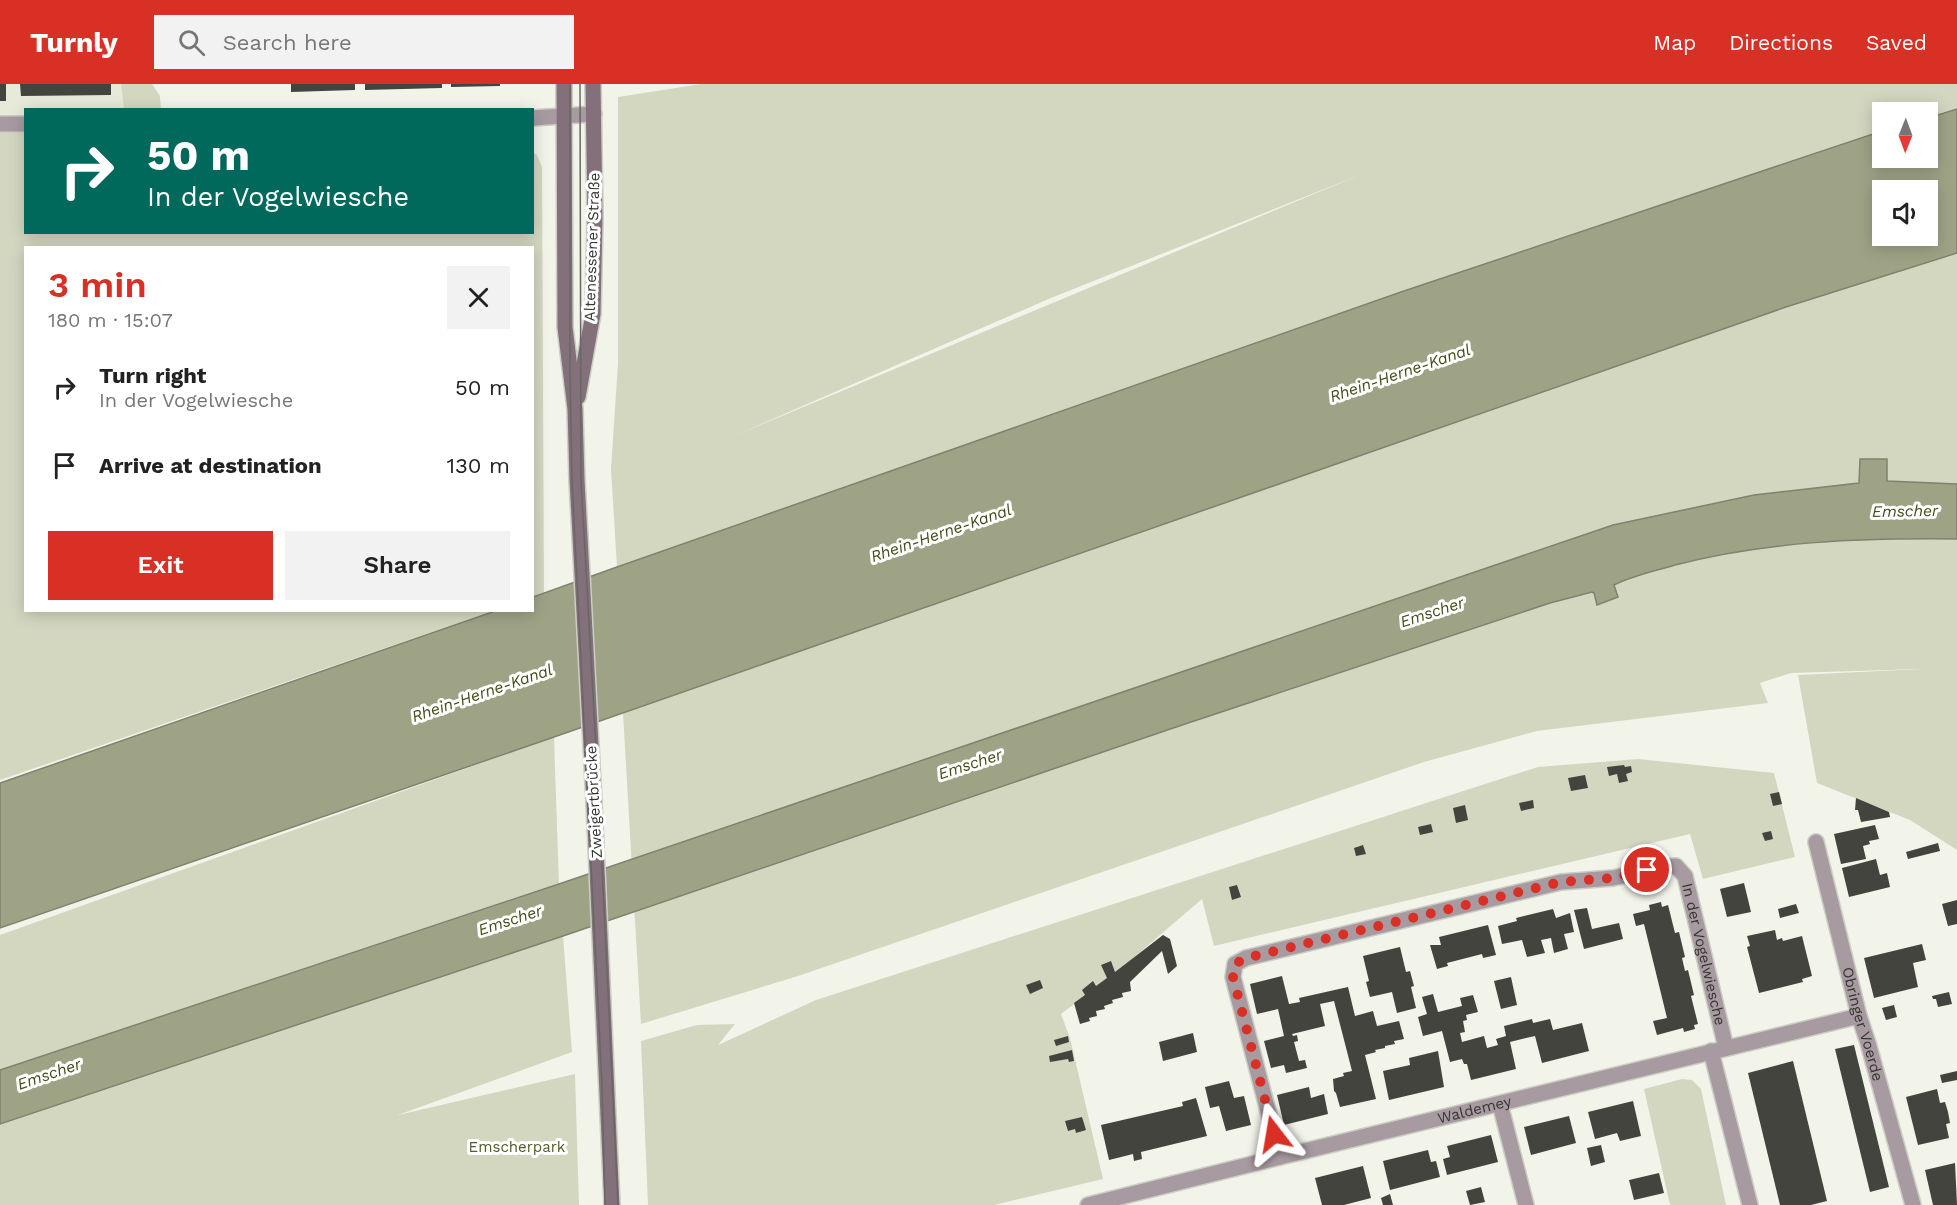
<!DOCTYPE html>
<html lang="en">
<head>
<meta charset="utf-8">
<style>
	:root { --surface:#fff; --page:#f2f2f2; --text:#222; --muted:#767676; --accent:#d93025 }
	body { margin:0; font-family:"Work Sans",sans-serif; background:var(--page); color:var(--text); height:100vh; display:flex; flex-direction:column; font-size:22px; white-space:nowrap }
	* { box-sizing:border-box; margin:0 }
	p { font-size:20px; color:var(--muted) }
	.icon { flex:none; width:33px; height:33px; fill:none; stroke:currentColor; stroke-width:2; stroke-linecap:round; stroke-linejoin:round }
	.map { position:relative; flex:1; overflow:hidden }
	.sheet { position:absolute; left:24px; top:162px; width:510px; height:366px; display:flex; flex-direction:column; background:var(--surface); border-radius:0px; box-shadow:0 3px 15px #0003 }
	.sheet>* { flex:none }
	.banner { position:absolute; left:24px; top:24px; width:510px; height:126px; border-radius:0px; box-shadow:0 3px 15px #0003; background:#00695c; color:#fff; overflow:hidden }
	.needle { width:39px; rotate:181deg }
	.fabs { position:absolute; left:1872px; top:18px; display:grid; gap:12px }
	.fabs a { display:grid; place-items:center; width:66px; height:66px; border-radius:0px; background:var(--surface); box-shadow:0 3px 15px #0003; font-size:30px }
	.pin { position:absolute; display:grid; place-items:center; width:51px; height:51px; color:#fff; margin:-26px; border:3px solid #fff; border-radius:50%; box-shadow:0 2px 6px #0007 }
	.me { position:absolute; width:66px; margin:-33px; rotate:346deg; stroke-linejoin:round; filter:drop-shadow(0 0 4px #0008) }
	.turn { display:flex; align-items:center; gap:21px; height:126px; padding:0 24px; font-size:27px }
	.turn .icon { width:78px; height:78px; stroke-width:2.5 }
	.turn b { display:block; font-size:42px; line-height:51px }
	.round { display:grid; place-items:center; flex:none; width:63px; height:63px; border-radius:0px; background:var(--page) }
	.overview { display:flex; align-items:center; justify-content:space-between; height:102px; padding:0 24px }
	h1 { font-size:36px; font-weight:600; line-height:45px; color:var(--accent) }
	.action { display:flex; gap:12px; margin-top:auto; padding:12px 24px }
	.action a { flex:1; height:69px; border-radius:0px; background:var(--accent); color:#fff; font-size:24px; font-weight:600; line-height:69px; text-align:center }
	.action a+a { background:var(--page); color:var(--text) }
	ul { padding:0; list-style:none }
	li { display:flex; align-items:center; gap:18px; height:78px; padding:0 24px }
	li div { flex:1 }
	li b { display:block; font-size:22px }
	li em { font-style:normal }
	header { display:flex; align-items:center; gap:36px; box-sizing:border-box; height:84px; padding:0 30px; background:var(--accent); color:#fff }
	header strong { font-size:28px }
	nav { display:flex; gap:33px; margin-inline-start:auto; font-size:21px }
	.search { width:420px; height:54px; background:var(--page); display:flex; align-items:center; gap:15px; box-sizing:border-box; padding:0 21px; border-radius:0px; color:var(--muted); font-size:22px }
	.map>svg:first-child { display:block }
	.built { fill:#e7ead9 }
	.green { fill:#d4d7c0; fill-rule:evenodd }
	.water { fill:#9fa386; stroke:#7f826d; stroke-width:1.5; fill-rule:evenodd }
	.building { fill:#43443d }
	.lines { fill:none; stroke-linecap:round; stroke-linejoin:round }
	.minor-casing { stroke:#cccec5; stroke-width:18 }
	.secondary-casing { stroke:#cccec5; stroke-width:18 }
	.minor { stroke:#a89aa1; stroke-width:15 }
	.secondary { stroke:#83707a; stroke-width:15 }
	.tram { stroke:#676863; stroke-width:1.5 }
	.route { stroke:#d93025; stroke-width:10; stroke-dasharray:0 18 }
	.labels { text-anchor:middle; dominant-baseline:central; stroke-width:6; stroke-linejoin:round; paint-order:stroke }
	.street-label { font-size:15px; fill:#353532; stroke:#fff }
	.park-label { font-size:15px; fill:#565b29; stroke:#fff }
	.water-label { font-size:16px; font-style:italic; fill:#484c1a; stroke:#fff }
</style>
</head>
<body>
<header>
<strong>Turnly</strong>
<div class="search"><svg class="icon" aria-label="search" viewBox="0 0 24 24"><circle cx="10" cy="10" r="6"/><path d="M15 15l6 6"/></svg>Search here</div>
<nav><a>Map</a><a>Directions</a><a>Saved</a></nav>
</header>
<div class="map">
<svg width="1957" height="1121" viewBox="0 0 1957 1121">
	<rect width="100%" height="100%" fill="#f2f4ea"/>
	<polygon class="built" points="0,0 121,0 124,25 26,26 25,36 0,37"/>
	<g class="green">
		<polygon points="121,0 152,0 160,12 161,25 124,25"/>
		<path d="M701 0H1957V25L1928 34V28H1882V47L1401 208 617 483 611 385 618 279V13ZM1362 90 736 351 1051 214Z"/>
		<polygon points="25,42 26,148 532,148 533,68 537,71 542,83 544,509 533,513 532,164 26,164 26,526 493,527 0,696 0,43"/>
		<polygon points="1957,169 1957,766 1910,736 1817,699 1798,591 1921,585 1791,589 1760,599 1768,619 1537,647 1424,678 798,892 641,940 623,629 1786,223"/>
		<polygon points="554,653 559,800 572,968 398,1031 575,990 579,1121 0,1121 0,851"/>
		<polygon points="1638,675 1774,689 1795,773 1703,795 1690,750 1214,862 1202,815 1125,881 1061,930 1070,954 1103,1095 994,1121 648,1121 641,957 697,941 735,940 718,961 816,916 1538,683"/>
		<polygon points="1682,995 1692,996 1701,1005 1726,1121 1670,1121 1644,1005"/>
	</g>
	<g class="water">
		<path d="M1957 25V169L1786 223 554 653 0 844V699L495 527 532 526 533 513 617 483 1401 208 1882 47V74H1928V34ZM1882 106H1928V152H1882Z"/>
		<path d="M1860 375H1887V397L1957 400V455C1862 454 1767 457 1675 481 1655 487 1634 491 1614 501L1618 513 1597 521 1594 509 1592 508 1550 519 1188 639 563 852 0 1040V986L559 800 1613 441 1754 411 1859 399Z"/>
	</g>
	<g class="building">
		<rect x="0" y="0" width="6" height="17"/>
		<polygon points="20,0 111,0 111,11 21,12"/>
		<polygon points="291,0 355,0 355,6 291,8"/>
		<polygon points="365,0 442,0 442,4 365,6"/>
		<polygon points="451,0 500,0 500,2 451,3"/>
		<polygon points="1624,681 1625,683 1631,682 1632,688 1626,690 1628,697 1619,699 1617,690 1609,692 1607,683"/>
		<polygon points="1585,691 1588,704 1571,707 1568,694"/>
		<polygon points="1779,708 1782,720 1773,722 1770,710"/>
		<polygon points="1856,714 1889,728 1890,733 1861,738 1858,726 1855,726"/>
		<polygon points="1533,716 1534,724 1521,727 1519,719"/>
		<polygon points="1465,721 1468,736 1456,739 1453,724"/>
		<polygon points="1431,740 1433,748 1420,751 1418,743"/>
		<polygon points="1875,741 1879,755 1869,757 1870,760 1863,762 1866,775 1841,780 1834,750"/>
		<polygon points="1771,747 1773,755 1765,757 1762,749"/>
		<polygon points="1938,759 1940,767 1908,775 1906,768"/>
		<polygon points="1363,761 1366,770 1356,772 1354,764"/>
		<polygon points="1876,775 1880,791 1887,789 1890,803 1849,813 1842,784"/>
		<polygon points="1744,799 1751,828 1727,833 1720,805"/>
		<polygon points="1237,801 1241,813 1232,816 1229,803"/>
		<polygon points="1957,816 1957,840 1948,842 1942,820"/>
		<polygon points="1661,818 1662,823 1668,821 1675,849 1679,848 1685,873 1682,874 1685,887 1688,886 1694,911 1691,912 1698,940 1694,941 1695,945 1684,948 1683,944 1657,951 1653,937 1667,934 1644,840 1636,842 1633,830 1650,826 1649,821"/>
		<polygon points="1796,820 1799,829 1780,834 1778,825"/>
		<polygon points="1587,824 1592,845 1619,839 1623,855 1584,865 1574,826"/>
		<polygon points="1553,825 1556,834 1570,829 1574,848 1564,850 1568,865 1554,869 1551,854 1541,856 1545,869 1527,873 1522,856 1502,860 1498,842 1517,837 1516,834"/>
		<polygon points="1488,841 1496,871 1483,874 1482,870 1447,879 1448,882 1437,885 1430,861 1441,861 1439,853"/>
		<polygon points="1775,846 1777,856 1782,854 1783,857 1802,852 1812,892 1802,895 1803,898 1759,909 1747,863 1750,862 1747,852"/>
		<polygon points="1163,851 1170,855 1177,882 1168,890 1162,867 1130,898 1131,907 1122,909 1123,913 1112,916 1113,919 1104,922 1105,925 1096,927 1097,932 1089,934 1090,937 1080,940 1074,919 1085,911 1082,906 1093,897 1096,902 1107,894 1101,881 1111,877 1115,888"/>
		<polygon points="1922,860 1926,876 1913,879 1918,903 1874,914 1864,874"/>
		<polygon points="1400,863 1406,888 1410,887 1414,902 1411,903 1416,924 1397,929 1392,908 1370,913 1366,898 1369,897 1363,872"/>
		<polygon points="1282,892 1289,920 1300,918 1299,914 1348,903 1355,932 1373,927 1377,942 1399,937 1404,955 1394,957 1395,960 1385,962 1385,964 1375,966 1376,968 1365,971 1376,1015 1340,1023 1336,1009 1334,1007 1333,995 1344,992 1343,989 1352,987 1334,917 1320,920 1325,942 1292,950 1293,952 1297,951 1298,957 1294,958 1299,977 1305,976 1307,984 1286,989 1284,981 1271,984 1264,957 1284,952 1278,925 1257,930 1250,900"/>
		<polygon points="1511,893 1517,921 1501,925 1494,897"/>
		<polygon points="1040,896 1043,904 1030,910 1026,901"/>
		<polygon points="1949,908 1952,920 1938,923 1936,915 1933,915 1932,912"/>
		<polygon points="1433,910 1438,928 1462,922 1460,914 1473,911 1478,928 1466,931 1467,936 1463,937 1465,948 1460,949 1462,958 1484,952 1487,964 1498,961 1496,955 1506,952 1504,942 1532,935 1533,939 1550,935 1553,946 1582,939 1589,967 1542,979 1535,952 1526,954 1510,958 1516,985 1471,996 1467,980 1464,980 1462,975 1450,978 1442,947 1423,952 1418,933 1427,930 1422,913"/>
		<polygon points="1894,921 1897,933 1886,936 1882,924"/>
		<polygon points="1193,949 1197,968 1163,977 1159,958"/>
		<polygon points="1068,952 1069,958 1056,962 1054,956"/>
		<polygon points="1854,961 1889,1103 1870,1108 1835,965"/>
		<polygon points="1072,966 1074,977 1069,978 1068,975 1050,978 1049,972"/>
		<polygon points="1438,967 1444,1003 1389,1016 1383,987 1410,981 1409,974"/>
		<polygon points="1793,977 1827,1117 1811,1121 1780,1121 1748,989"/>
		<polygon points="1957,987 1957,996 1942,999 1940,991"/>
		<polygon points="1229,997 1234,1014 1244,1012 1251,1041 1226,1047 1219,1022 1210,1024 1205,1003"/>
		<polygon points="1309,1003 1311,1014 1324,1010 1328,1030 1284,1041 1277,1011"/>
		<polygon points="1937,1005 1940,1019 1945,1018 1948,1028 1950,1039 1946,1040 1949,1054 1918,1061 1906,1013"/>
		<polygon points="1196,1014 1207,1052 1141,1068 1142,1075 1134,1077 1133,1070 1109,1076 1101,1041 1183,1022 1182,1018"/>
		<polygon points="1633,1017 1641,1052 1620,1057 1617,1049 1595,1055 1588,1028"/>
		<polygon points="1569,1032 1576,1059 1531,1071 1524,1043"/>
		<polygon points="1082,1033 1086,1046 1076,1049 1075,1045 1068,1047 1065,1037"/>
		<polygon points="1491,1051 1498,1078 1447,1091 1443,1075 1450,1073 1447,1062"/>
		<polygon points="1601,1061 1605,1078 1591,1082 1587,1064"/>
		<polygon points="1428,1066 1431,1078 1436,1077 1440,1093 1390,1106 1383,1077"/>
		<polygon points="1955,1079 1957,1121 1933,1121 1925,1086"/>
		<polygon points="1363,1082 1371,1114 1344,1121 1322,1121 1315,1094"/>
		<polygon points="1659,1089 1664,1109 1634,1116 1629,1096"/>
		<polygon points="1481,1103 1485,1118 1470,1121 1466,1107"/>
		<polygon points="1390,1110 1393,1121 1383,1121 1381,1114"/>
	</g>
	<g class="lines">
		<defs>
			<g id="minor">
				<polyline points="532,34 594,30"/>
				<polyline points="0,40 26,40"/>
				<path id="s1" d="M1816 758 1859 932 1868 959 1913 1121"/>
				<polyline points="1711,967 1750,1121"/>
				<polyline points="1500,1020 1526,1121"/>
				<path id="s2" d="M1280 1073 1233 893 1235 880 1246 874 1561 798 1613 794 1664 783 1676 782 1685 792 1726 964"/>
				<path id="s3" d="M1088 1121 1280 1073 1859 932"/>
			</g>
			<g id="secondary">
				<polyline points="564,0 565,243 575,325 577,396 594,718 612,1121"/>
				<polyline points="578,313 593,230 595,134 593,0"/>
			</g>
		</defs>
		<use href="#minor" class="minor-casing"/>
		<use href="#secondary" class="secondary-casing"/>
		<use href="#minor" class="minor"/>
		<use href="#secondary" class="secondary"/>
		<g class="tram">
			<polyline points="570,0 570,289 572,397 602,1001 605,1121"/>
			<polyline points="580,0 581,396 599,717 618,1121"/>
		</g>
	</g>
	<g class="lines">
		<polyline class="route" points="1274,1050 1233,893 1235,880 1246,874 1561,798 1613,794 1647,786"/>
	</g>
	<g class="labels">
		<g class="street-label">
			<text transform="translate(592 163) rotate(-88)">Altenessener Straße</text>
			<text transform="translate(594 718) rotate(-93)">Zweigertbrücke</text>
			<text stroke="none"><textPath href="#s2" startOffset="746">In der Vogelwiesche</textPath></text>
			<text stroke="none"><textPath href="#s1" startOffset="188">Obringer Voerde</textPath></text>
			<text stroke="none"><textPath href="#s3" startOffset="398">Waldemey</textPath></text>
		</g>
		<g class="park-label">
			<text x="517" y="1063">Emscherpark</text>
		</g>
		<g class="water-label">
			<text transform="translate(1400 289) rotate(-19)">Rhein-Herne-Kanal</text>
			<text transform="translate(1905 427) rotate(-1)">Emscher</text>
			<text transform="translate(941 449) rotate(-19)">Rhein-Herne-Kanal</text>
			<text transform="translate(1432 528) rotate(-18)">Emscher</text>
			<text transform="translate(482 609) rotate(-19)">Rhein-Herne-Kanal</text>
			<text transform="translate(970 680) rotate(-18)">Emscher</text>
			<text transform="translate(510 836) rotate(-18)">Emscher</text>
			<text transform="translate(49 990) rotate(-19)">Emscher</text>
		</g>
	</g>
</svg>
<div class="fabs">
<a><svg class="needle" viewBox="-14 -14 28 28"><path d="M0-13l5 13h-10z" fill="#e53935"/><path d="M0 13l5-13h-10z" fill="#767676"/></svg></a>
<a><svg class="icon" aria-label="sound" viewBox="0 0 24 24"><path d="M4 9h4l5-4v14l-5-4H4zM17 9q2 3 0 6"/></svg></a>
</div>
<div class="pin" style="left:1647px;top:786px;background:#d93025"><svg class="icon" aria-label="arrive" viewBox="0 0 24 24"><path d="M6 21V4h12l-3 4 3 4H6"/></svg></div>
<svg class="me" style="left:1274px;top:1050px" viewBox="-20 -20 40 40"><path d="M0-17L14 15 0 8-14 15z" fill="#d93025" stroke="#fff" stroke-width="4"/></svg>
<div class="banner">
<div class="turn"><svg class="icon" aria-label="right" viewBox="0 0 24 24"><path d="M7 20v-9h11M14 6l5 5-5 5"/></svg><div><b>50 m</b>In der Vogelwiesche</div></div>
</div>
<section class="sheet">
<div class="overview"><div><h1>3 min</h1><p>180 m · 15:07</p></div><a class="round"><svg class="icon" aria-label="close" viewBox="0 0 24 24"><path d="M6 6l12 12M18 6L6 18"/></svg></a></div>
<ul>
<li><svg class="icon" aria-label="right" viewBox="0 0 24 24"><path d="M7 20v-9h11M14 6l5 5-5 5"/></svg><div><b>Turn right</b><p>In der Vogelwiesche</p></div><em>50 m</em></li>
<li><svg class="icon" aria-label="arrive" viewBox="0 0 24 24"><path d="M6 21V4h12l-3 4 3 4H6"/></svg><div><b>Arrive at destination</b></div><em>130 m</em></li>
</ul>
<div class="action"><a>Exit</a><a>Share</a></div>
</section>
</div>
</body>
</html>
